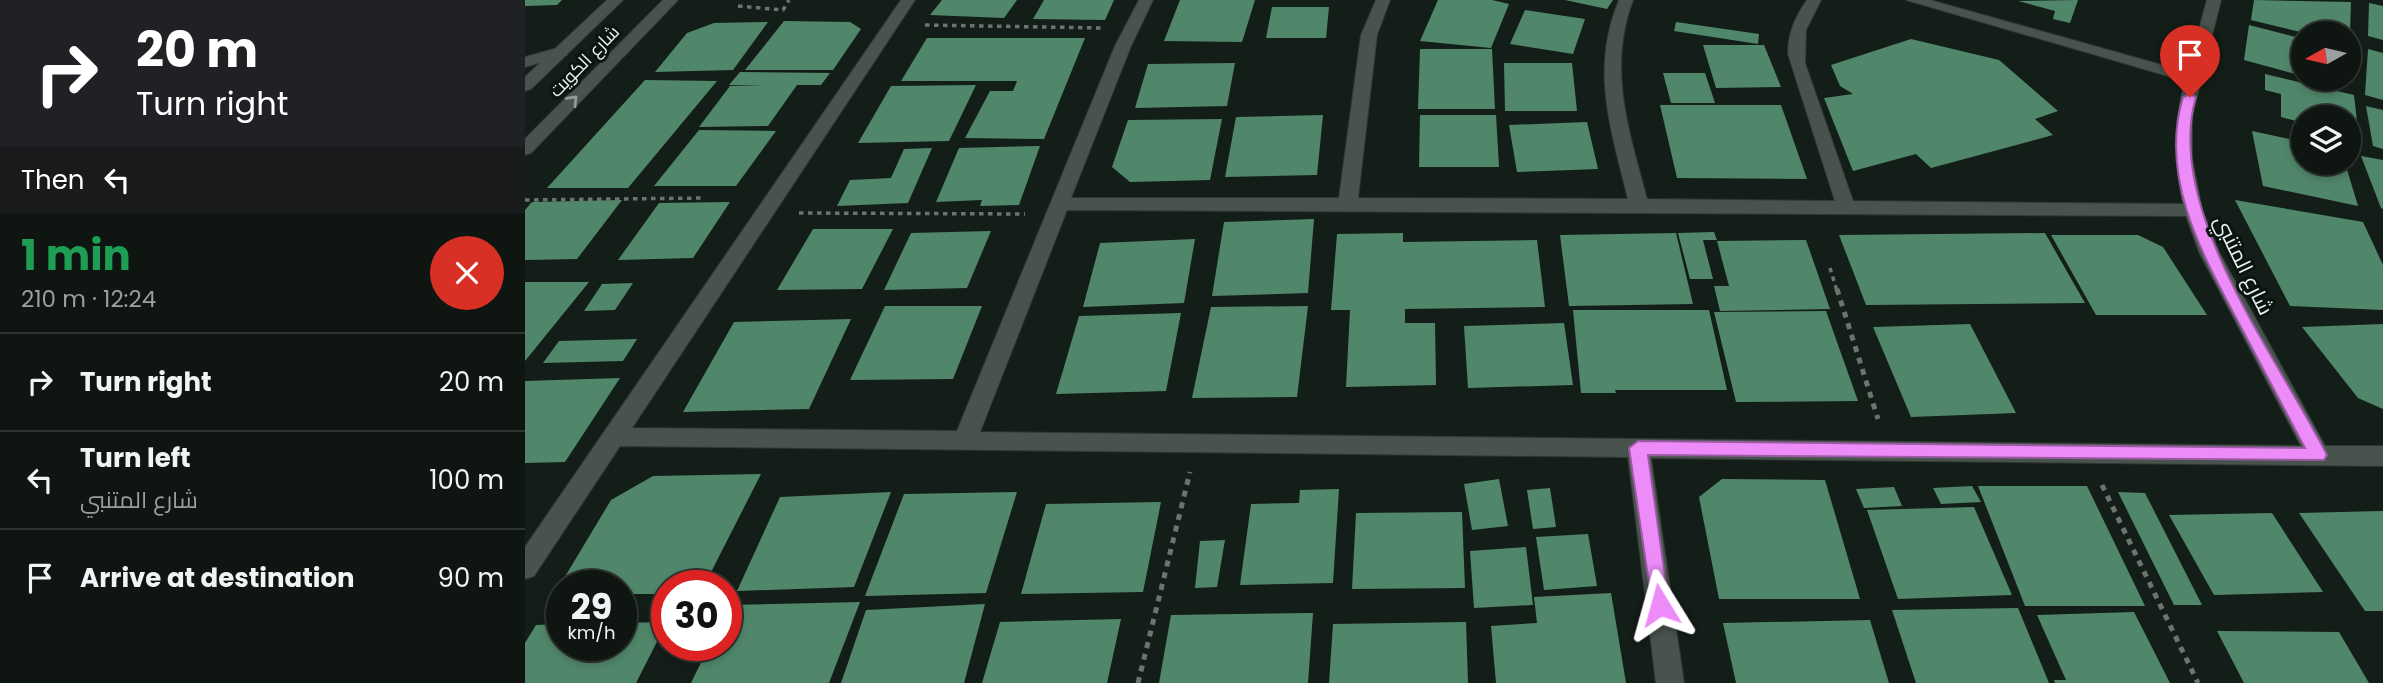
<!DOCTYPE html>
<html lang="en">
<head>
<meta charset="utf-8">
<style>
	:root { --surface:#0f1612; --page:#1d2320; --text:#f1f3f6; --muted:#9b9f9f; --line:#2f3532 }
	body { margin:0; font-family:Poppins,Cairo,sans-serif; background:var(--page); color:var(--text); height:100vh; display:flex; flex-direction:column; font-size:26px; white-space:nowrap }
	* { box-sizing:border-box; margin:0 }
	p { font-size:23px; color:var(--muted) }
	.icon { flex:none; width:38px; height:38px; fill:none; stroke:currentColor; stroke-width:2; stroke-linecap:round; stroke-linejoin:round }
	.map { position:relative; flex:1; overflow:hidden }
	.drawer { display:flex; flex-direction:column; background:var(--surface); width:525px }
	.drawer>* { flex:none }
	.banner { background:#202124; color:#fff; overflow:hidden }
	.needle { width:46px; rotate:262deg }
	.buttons { position:absolute; left:1766px; top:21px; display:grid; gap:14px }
	.buttons a { display:grid; place-items:center; width:70px; height:70px; border-radius:50%; background:var(--surface); box-shadow:0 4px 10px #0003,0 0 0 2px var(--line); font-size:35px }
	.speed { position:absolute; left:21px; top:570px; display:flex; gap:14px; font-size:35px; font-weight:700; text-align:center }
	.speed>* { display:grid; place-content:center; width:91px; height:91px; border-radius:50%; background:var(--surface); box-shadow:0 4px 10px #0003,0 0 0 2px var(--line); line-height:1 }
	.speed small { font-size:18px; font-weight:400 }
	.speed .limit { border:10px solid #d22; background:#fff; color:#111 }
	.pin { position:absolute; display:grid; place-items:center; width:60px; height:60px; color:#fff; margin:-72px -30px; border-radius:50% 50% 50% 0; rotate:-45deg; box-shadow:0 0 7px #0007 }
	.pin .icon { rotate:45deg }
	.me { position:absolute; width:77px; margin:-38px; rotate:352deg; stroke-linejoin:round; filter:drop-shadow(0 0 5px #0008) }
	.turn { display:flex; align-items:center; gap:24px; height:147px; padding:0 21px; font-size:32px }
	.turn .icon { width:91px; height:91px; stroke-width:2.5 }
	.turn b { display:block; font-size:49px; line-height:60px }
	.then { display:flex; align-items:center; height:66px; padding:0 21px; background:#0003; gap:14px; font-size:26px }
	.round { display:grid; place-items:center; flex:none; width:74px; height:74px; border-radius:37px; background:var(--page) }
	.headline { display:flex; align-items:center; justify-content:space-between; height:119px; padding:0 21px }
	h1 { font-size:42px; font-weight:700; line-height:52px; color:#1e9e55 }
	ul { padding:0; list-style:none }
	li { display:flex; align-items:center; gap:21px; height:98px; padding:0 21px; border-top:2px solid var(--line) }
	li div { flex:1 }
	li b { display:block; font-size:26px }
	li em { font-style:normal }
	main { display:flex; flex:1; min-height:0 }
	.map>svg:first-child { display:block }
	.building { fill:#50876a }
	.lines { fill:none; stroke-linecap:round; stroke-linejoin:round }
	.minor-casing { stroke:#313733; stroke-width:2 }
	.secondary-casing { stroke:#313733; stroke-width:2 }
	.path-far1 { stroke:#6c746f; stroke-width:3.5; stroke-dasharray:4.5 4.5; stroke-linecap:butt }
	.path { stroke:#6c746f; stroke-width:5; stroke-dasharray:6 6; stroke-linecap:butt }
	.minor { fill:#48534d; fill-rule:evenodd }
	.secondary { fill:#48534d; fill-rule:evenodd }
	.oneway { stroke:#939b96 }
	.route { fill:#ed8cf9; stroke:#9a5ba2; stroke-width:2 }
	.labels { text-anchor:middle; dominant-baseline:central; stroke-width:6; stroke-linejoin:round; paint-order:stroke }
	.far-street-label { font-size:18px; fill:#eef4f0; stroke:#0b1510 }
	.street-label { font-size:21px; fill:#eef4f0; stroke:#0b1510 }
</style>
</head>
<body>
<main>
<section class="drawer">
<div class="banner">
<div class="turn"><svg class="icon" aria-label="right" viewBox="0 0 24 24"><path d="M7 20v-9h11M14 6l5 5-5 5"/></svg><div><b>20 m</b>Turn right</div></div>
<div class="then">Then<svg class="icon" aria-label="left" viewBox="0 0 24 24"><path d="M17 20v-9H6M10 6l-5 5 5 5"/></svg></div>
</div>
<div class="headline"><div><h1>1 min</h1><p>210 m · 12:24</p></div><a class="round" style="background:#d93025;color:#fff"><svg class="icon" aria-label="close" viewBox="0 0 24 24"><path d="M6 6l12 12M18 6L6 18"/></svg></a></div>
<ul>
<li><svg class="icon" aria-label="right" viewBox="0 0 24 24"><path d="M7 20v-9h11M14 6l5 5-5 5"/></svg><div><b>Turn right</b></div><em>20 m</em></li>
<li><svg class="icon" aria-label="left" viewBox="0 0 24 24"><path d="M17 20v-9H6M10 6l-5 5 5 5"/></svg><div><b>Turn left</b><p>شارع المتنبي</p></div><em>100 m</em></li>
<li><svg class="icon" aria-label="arrive" viewBox="0 0 24 24"><path d="M6 21V4h12l-3 4 3 4H6"/></svg><div><b>Arrive at destination</b></div><em>90 m</em></li>
</ul>
</section>
<div class="map">
<svg width="1858" height="683" viewBox="0 0 1858 683">
	<rect width="100%" height="100%" fill="#141e18"/>
	<g class="building">
		<polygon points="0,0 37,0 32,5 0,6"/>
		<polygon points="417,0 492,0 479,18 405,15"/>
		<polygon points="519,0 589,0 580,20 508,19"/>
		<polygon points="655,0 730,0 717,42 639,41"/>
		<polygon points="913,0 967,0 984,4 966,48 895,41"/>
		<polygon points="1040,0 1088,0 1082,9"/>
		<polygon points="1553,0 1545,23 1528,19 1530,11 1493,1"/>
		<polygon points="1729,0 1826,2 1825,33 1779,33 1726,20"/>
		<polygon points="1844,3 1858,6 1858,40 1843,36"/>
		<polygon points="747,7 804,7 801,38 741,38"/>
		<polygon points="1000,10 1060,19 1048,54 985,44"/>
		<polygon points="259,21 325,22 336,29 308,70 220,70"/>
		<polygon points="243,22 208,70 130,72 162,33 189,23"/>
		<polygon points="1151,22 1234,34 1233,44 1149,31"/>
		<polygon points="1724,25 1778,39 1778,76 1719,60"/>
		<polygon points="402,38 560,38 519,139 440,138 465,91 488,91 492,81 376,81"/>
		<polygon points="1386,39 1474,60 1533,111 1510,119 1528,135 1406,168 1391,154 1328,171 1299,98 1328,94 1315,86 1306,65"/>
		<polygon points="1178,45 1239,45 1256,87 1191,88"/>
		<polygon points="895,49 967,49 970,109 893,109"/>
		<polygon points="1843,49 1858,53 1858,100 1840,95"/>
		<polygon points="710,63 702,106 610,108 623,64"/>
		<polygon points="979,63 1047,63 1052,111 980,111"/>
		<polygon points="215,72 305,73 296,85 272,85 243,126 174,127 205,86 240,86 204,85"/>
		<polygon points="1138,73 1180,73 1190,103 1146,103"/>
		<polygon points="1740,74 1829,95 1835,147 1824,144 1824,117 1778,117 1778,123 1756,117 1756,94 1740,90"/>
		<polygon points="1794,79 1822,79 1822,87 1794,80"/>
		<polygon points="120,80 192,81 103,188 22,188"/>
		<polygon points="451,85 424,141 333,143 366,86"/>
		<polygon points="1135,105 1256,105 1282,179 1152,178"/>
		<polygon points="1841,106 1858,110 1858,149 1848,146"/>
		<polygon points="798,115 792,175 700,177 711,117"/>
		<polygon points="895,115 971,115 974,167 894,167"/>
		<polygon points="697,119 685,180 605,182 587,167 603,120"/>
		<polygon points="1062,122 1073,169 992,172 984,125"/>
		<polygon points="174,130 251,131 211,186 129,186"/>
		<polygon points="1727,131 1778,142 1778,163 1820,163 1833,206 1738,186"/>
		<polygon points="515,146 494,205 455,206 457,200 411,202 434,148"/>
		<polygon points="407,148 383,203 312,206 325,180 366,178 379,149"/>
		<polygon points="1836,156 1858,160 1858,209 1856,208"/>
		<polygon points="97,200 52,259 0,260 0,210 7,202"/>
		<polygon points="1710,200 1838,222 1858,265 1858,310 1765,306"/>
		<polygon points="205,202 168,258 93,260 134,203"/>
		<polygon points="789,219 783,293 687,296 699,222"/>
		<polygon points="288,229 368,229 337,289 252,290"/>
		<polygon points="466,231 442,288 359,290 386,233"/>
		<polygon points="1189,232 1192,240 1178,240 1188,279 1165,279 1153,233"/>
		<polygon points="878,233 878,242 1012,240 1020,307 880,309 880,323 910,323 911,385 821,387 825,310 806,310 812,234"/>
		<polygon points="1151,233 1168,304 1044,306 1035,235"/>
		<polygon points="1520,233 1560,303 1341,305 1314,235"/>
		<polygon points="1526,235 1613,235 1638,247 1682,315 1571,315"/>
		<polygon points="670,239 659,303 558,307 575,243"/>
		<polygon points="1281,240 1305,309 1195,311 1189,286 1204,286 1192,241"/>
		<polygon points="0,282 64,282 0,361"/>
		<polygon points="108,283 90,310 59,311 77,284"/>
		<polygon points="360,306 457,306 428,379 325,380"/>
		<polygon points="783,306 772,397 667,398 686,307"/>
		<polygon points="1048,310 1184,310 1202,390 1090,390 1091,393 1056,393"/>
		<polygon points="1301,311 1333,401 1211,402 1189,312"/>
		<polygon points="656,313 641,391 531,394 554,316"/>
		<polygon points="326,319 284,409 158,412 209,322"/>
		<polygon points="1039,323 1048,385 943,388 939,326"/>
		<polygon points="1445,324 1491,413 1386,417 1348,327"/>
		<polygon points="1858,324 1858,409 1833,398 1777,327"/>
		<polygon points="112,339 98,361 18,363 34,341"/>
		<polygon points="95,378 40,462 0,463 0,381"/>
		<polygon points="236,474 179,586 142,586 142,594 96,594 96,586 37,586 37,595 29,595 86,500 128,476"/>
		<polygon points="974,479 983,526 947,530 939,484"/>
		<polygon points="1197,479 1300,480 1335,599 1194,599 1174,497"/>
		<polygon points="1447,486 1456,502 1416,504 1408,488"/>
		<polygon points="1453,486 1562,486 1620,606 1500,606"/>
		<polygon points="1369,487 1377,506 1339,508 1331,489"/>
		<polygon points="1025,488 1031,527 1008,529 1002,490"/>
		<polygon points="814,489 808,583 715,585 726,504 774,503 775,490"/>
		<polygon points="366,492 329,587 212,591 255,497"/>
		<polygon points="492,492 461,593 340,596 379,494"/>
		<polygon points="1593,492 1620,493 1677,605 1649,605"/>
		<polygon points="636,502 618,592 496,594 521,504"/>
		<polygon points="1449,507 1487,595 1373,599 1342,510"/>
		<polygon points="1858,511 1858,611 1840,611 1774,513"/>
		<polygon points="937,512 940,588 827,589 831,513"/>
		<polygon points="1747,513 1798,592 1689,595 1644,515"/>
		<polygon points="1063,534 1072,586 1019,590 1011,537"/>
		<polygon points="700,540 692,587 670,588 675,541"/>
		<polygon points="1001,547 1008,605 949,608 945,551"/>
		<polygon points="1086,593 1101,683 971,683 966,626 1012,623 1009,597"/>
		<polygon points="335,602 304,683 166,683 184,646 201,646 204,605"/>
		<polygon points="460,604 439,683 316,683 341,610"/>
		<polygon points="1493,608 1524,683 1391,683 1367,610"/>
		<polygon points="1609,612 1645,683 1530,683 1529,680 1541,680 1512,615"/>
		<polygon points="788,613 783,683 634,683 646,615"/>
		<polygon points="596,619 582,683 457,683 475,622"/>
		<polygon points="1345,620 1364,683 1211,683 1198,623"/>
		<polygon points="941,622 943,683 804,683 808,624"/>
		<polygon points="96,623 142,622 111,683 0,683 0,643 11,625 37,624 37,646 96,646"/>
		<polygon points="1692,631 1814,632 1844,683 1719,683"/>
	</g>
	<g class="lines">
		<defs>
			<g id="minor">
				<path d="M376 0H390L107 428 432 431 590 46 614 0H628L606 46 546 198H814L836 35 851 0H865L852 35 833 198 1103 199C1086 129 1065 70 1094 0H1108C1082 68 1104 131 1122 199L1310 201 1263 54C1263 33 1270 17 1282 0H1296L1281 30 1280 63 1328 201 1658 204C1649 157 1648 127 1660 81L1381 0H1405L1662 72 1682 0H1696L1667 116V159L1677 210 1694 252 1800 446H1858V466L1126 458 1159 683H1131L1103 457 95 446 9 576 0 579V547ZM542 210 1661 216 1674 252 1776 446 455 432Z"/>
				<polygon points="36,47 42,49 42,55 0,67 0,57"/>
			</g>
			<g id="secondary">
				<polygon points="82,0 98,0 6,89 0,91 0,77"/>
				<polygon points="138,0 153,0 6,153 0,155 0,139"/>
			</g>
		</defs>
		<use href="#minor" class="minor-casing"/>
		<use href="#secondary" class="secondary-casing"/>
		<g class="path-far1">
			<polyline points="213,6 258,10 264,0"/>
			<polyline points="400,25 577,28"/>
			<polyline points="0,200 179,198"/>
			<polyline points="274,213 500,214"/>
			<polyline points="1305,268 1312,291"/>
		</g>
		<g class="path">
			<polyline points="1312,289 1353,419"/>
			<polyline points="1577,485 1673,683"/>
			<polyline points="613,683 665,472"/>
		</g>
		<use href="#minor" class="minor"/>
		<use href="#secondary" class="secondary"/>
	</g>
	<defs><path id="oneway-chevron" d="M-2-3.5L2.5 0L-2 3.5" fill="none" stroke-width="1.6" stroke-linecap="round" stroke-linejoin="round" transform="scale(1.75)"/></defs>
	<use class="oneway" href="#oneway-chevron" transform="translate(48 100) rotate(-46)"/>
	<path class="route" d="M1665 94 1671 97C1638 208 1753 358 1802 455L1799 460 1123 455 1144 605 1141 611 1135 614 1128 611 1104 448 1113 441 1780 448C1759 408 1738 369 1717 329 1680 259 1633 180 1658 97Z"/>
	<g class="labels">
		<g class="far-street-label">
			<text transform="translate(59 61) rotate(-46)">شارع الكويت</text>
		</g>
		<g class="street-label">
			<text transform="translate(1719 265) rotate(64)">شارع المتنبي</text>
		</g>
	</g>
</svg>
<div class="buttons">
<a><svg class="needle" viewBox="-14 -14 28 28"><path d="M0-13l5 13h-10z" fill="#e53935"/><path d="M0 13l5-13h-10z" fill="#9b9f9f"/></svg></a>
<a><svg class="icon" aria-label="layers" viewBox="0 0 24 24"><path d="M12 4l9 5-9 5-9-5zM3 14l9 5 9-5"/></svg></a>
</div>
<div class="speed"><div>29<small>km/h</small></div><div class="limit">30</div></div>
<div class="pin" style="left:1665px;top:97px;background:#d93025"><svg class="icon" aria-label="arrive" viewBox="0 0 24 24"><path d="M6 21V4h12l-3 4 3 4H6"/></svg></div>
<svg class="me" style="left:1135px;top:605px" viewBox="-20 -20 40 40"><path d="M0-17L14 15 0 8-14 15z" fill="#ed8cf9" stroke="#fff" stroke-width="4"/></svg>
</div>
</main>
</body>
</html>
